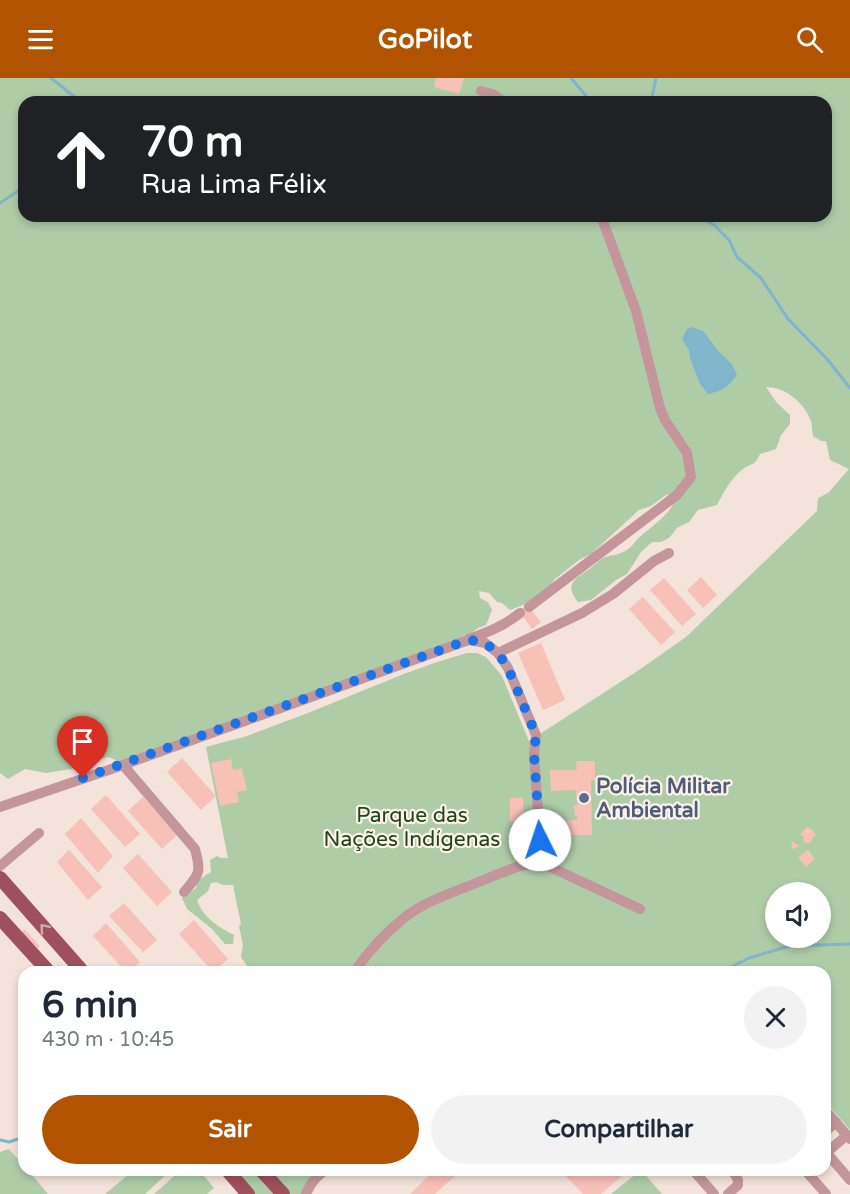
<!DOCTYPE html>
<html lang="pt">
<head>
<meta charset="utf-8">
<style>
	:root { --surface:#fff; --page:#f2f2f3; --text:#1f2937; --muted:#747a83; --accent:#b15301 }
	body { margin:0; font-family:"Varela Round",sans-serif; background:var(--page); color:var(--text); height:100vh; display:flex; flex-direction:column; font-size:22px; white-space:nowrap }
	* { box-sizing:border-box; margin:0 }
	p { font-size:20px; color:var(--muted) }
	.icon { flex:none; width:33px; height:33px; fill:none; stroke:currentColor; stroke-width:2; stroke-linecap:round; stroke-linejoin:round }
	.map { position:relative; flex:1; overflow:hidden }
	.side { position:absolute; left:18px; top:888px; width:813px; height:210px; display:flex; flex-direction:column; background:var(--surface); border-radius:18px; box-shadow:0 3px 9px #0003 }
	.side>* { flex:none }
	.guide { position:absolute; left:18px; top:18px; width:814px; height:126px; border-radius:18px; box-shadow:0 3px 9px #0003; background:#202124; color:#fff; overflow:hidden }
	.controls { position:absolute; left:765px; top:804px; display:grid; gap:12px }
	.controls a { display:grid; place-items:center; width:66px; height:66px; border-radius:50%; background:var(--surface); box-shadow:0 3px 9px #0003; font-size:30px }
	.pin { position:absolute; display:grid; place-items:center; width:51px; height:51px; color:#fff; margin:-62px -26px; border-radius:50% 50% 50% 0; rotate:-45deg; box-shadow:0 0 6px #0007 }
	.pin .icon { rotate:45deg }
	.me { position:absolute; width:66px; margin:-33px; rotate:356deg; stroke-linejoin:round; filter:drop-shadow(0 0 4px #0008) }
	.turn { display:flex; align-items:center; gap:21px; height:126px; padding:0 24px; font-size:27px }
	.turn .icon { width:78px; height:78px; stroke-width:2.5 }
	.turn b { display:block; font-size:42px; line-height:51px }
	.round { display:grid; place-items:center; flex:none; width:63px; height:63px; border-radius:32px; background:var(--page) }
	.head { display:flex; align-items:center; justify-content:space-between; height:102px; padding:0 24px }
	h1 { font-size:36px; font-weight:800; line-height:45px }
	.primary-button { display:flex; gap:12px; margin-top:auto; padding:12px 24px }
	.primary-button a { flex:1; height:69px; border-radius:36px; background:var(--accent); color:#fff; font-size:24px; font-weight:800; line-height:69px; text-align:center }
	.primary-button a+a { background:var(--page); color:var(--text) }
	header { display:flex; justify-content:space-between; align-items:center; height:78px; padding:0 24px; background:var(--accent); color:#fff; font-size:27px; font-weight:800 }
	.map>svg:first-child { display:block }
	.green { fill:#aecda7; fill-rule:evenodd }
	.water { fill:#81b5cc }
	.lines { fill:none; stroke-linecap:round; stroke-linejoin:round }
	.stream { stroke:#81b5cc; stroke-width:3 }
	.building { fill:#f7c1b8 }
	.minor { stroke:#c4969b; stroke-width:10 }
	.major { stroke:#9f505d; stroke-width:14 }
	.oneway { stroke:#d3a9ab }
	.route { stroke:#1a73e8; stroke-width:10; stroke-dasharray:0 18 }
	.service-dot { fill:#5c6f8a; stroke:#fef1eb; stroke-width:2 }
	.labels { text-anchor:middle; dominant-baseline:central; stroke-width:4.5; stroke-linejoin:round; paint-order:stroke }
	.service-label { font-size:21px; font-weight:bold; fill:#4e5e75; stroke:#fef1eb; text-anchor:start }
	.park-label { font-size:21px; fill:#1d4712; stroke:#fef1eb }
</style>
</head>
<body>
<header><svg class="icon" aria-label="menu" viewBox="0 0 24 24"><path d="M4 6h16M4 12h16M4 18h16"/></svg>GoPilot<svg class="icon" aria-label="search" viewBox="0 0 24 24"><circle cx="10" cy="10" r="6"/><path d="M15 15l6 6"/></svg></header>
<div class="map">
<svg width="850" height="1116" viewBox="0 0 850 1116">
	<rect width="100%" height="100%" fill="#f3e3db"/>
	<g class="green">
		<path d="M0 0H850V1052L825 1023V894H250L249 891 241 879 243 867 239 848 241 846 233 807H223L216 804 211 805 208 813 197 822C203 840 219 849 234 857L233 866H225L211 850 187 831 182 820 196 810 197 803 211 794 210 782 217 778 221 780H228L206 669 247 658 313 633 401 597 437 584 467 575H477L486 579 502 598 529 663 639 592 686 559 817 433 818 420 828 415 849 391 830 382 826 363H821L813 358C812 353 812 347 811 343 804 324 785 309 766 309L777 325 790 337V346L781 357 776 371 760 376C754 389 753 384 743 391 731 400 724 414 717 427L698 432 689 444 677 450 669 460 661 464H652L641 474 627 496 616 502 591 522 578 524C562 504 578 500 592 489 596 486 599 482 603 480 610 477 619 477 625 473 632 470 636 461 642 457 655 446 674 433 678 415L666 417 651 428 639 432 591 476 579 482 555 501 546 513 531 524 510 532 502 525 497 524 489 515 479 513 480 520 488 524 492 532 486 547 478 550 462 562 123 685 108 679 71 691 46 695 25 691 8 701 0 695ZM24 24H826V138H24ZM776 814H820V860H776Z"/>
		<polygon points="9,1071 24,1088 24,1092 28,1092 48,1116 0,1116 0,1074"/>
		<polygon points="134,1092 171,1092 145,1116 105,1116"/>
		<polygon points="181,1092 199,1092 214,1110 207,1116 154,1116"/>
		<polygon points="230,1092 252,1092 273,1116 252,1116"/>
		<polygon points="266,1092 322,1092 302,1116 286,1116"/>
		<polygon points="641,1092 662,1116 611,1116"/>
	</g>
	<path class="water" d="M691 249 703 253 719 274 731 285 737 296C731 307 721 314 708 316L700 306 690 280 689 272 682 261 687 251Z"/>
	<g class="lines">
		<g class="stream">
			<polyline points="51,0 81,24"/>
			<polyline points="571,0 591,24"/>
			<polyline points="651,24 656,0"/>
			<polyline points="0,125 24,109"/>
			<polyline points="697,138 714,147 729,162 737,179 761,200 788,241 827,281 850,310"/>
			<polyline points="707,894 723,893 749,880 789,868 850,866"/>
			<polyline points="0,1062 9,1064 24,1059"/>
		</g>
	</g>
	<g class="building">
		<polygon points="436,0 464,0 459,16 434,9"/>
		<polygon points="701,499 717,517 703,530 687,512"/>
		<polygon points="664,500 696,536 682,548 650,512"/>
		<polygon points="643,519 675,554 661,567 629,531"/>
		<polygon points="527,527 541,544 532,551 519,533"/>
		<polygon points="541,565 565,622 543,632 518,575"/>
		<polygon points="182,680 216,718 201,732 167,694"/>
		<polygon points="231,681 233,692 242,690 247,712 237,714 239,724 220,728 211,685"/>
		<polygon points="576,683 595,683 595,702 591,703 592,757 558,757 558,743 577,742 577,738 575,738 574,727 577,727 576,712 551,713 550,692 577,692"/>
		<polygon points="106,717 140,756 125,769 91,731"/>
		<polygon points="143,719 177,757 162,771 128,733"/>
		<polygon points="510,720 523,720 524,743 510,744"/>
		<polygon points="81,740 113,778 98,795 65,756"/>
		<polygon points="807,749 812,752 816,757 813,759 811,764 808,765 804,764 803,758 800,757"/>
		<polygon points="475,755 481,755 485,761 481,767 475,767 471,761"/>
		<polygon points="792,763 799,768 791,772"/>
		<polygon points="69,772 102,809 88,822 57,784"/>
		<polygon points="808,772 815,781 806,789 798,779"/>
		<polygon points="138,776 172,814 157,828 123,790"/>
		<polygon points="124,825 157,862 143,874 109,838"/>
		<polygon points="194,842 228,881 213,894 179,856"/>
		<polygon points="106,845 140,884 129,894 126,894 93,858"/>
		<polygon points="24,851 40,868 36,872 20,857"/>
		<polygon points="59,887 65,894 55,894 53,892"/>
		<polygon points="435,1092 454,1092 457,1096 435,1116 410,1116"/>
		<polygon points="560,1092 629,1092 601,1116 583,1116"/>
	</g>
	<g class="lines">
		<g class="minor">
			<polyline points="481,13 493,16 504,24"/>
			<polyline points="529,529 677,417 691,399 687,375 665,342 660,330 636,233 601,138"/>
			<path d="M469 561C488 554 504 548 520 535"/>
			<polyline points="498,575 582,535 613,516 654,483 669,475"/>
			<path d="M123 687 195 771C201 794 200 796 184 814"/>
			<polyline points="0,729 123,687 463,564 470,562 485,565 498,575 508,590 536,657 534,676 540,762 546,787 640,831"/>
			<polyline points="0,788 39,755"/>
			<path d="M354 894C368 874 385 855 404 840 425 823 452 815 476 805 490 800 523 784 537 785 540 785 543 786 546 787"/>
			<polyline points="825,1032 850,1061"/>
			<polyline points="825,1054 836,1044"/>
			<polyline points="825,1073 850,1102"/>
			<polyline points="825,1076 847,1057"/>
			<polyline points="693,1092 714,1116"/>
			<polyline points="805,1092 826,1116"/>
			<path d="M306 1116C311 1104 316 1099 326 1092"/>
			<polyline points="728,1116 738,1107 738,1102 732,1092"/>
		</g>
		<g class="major">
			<polyline points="0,800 83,894"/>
			<polyline points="0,840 49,894"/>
			<polyline points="227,1092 248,1116"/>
			<polyline points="261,1092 283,1116"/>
		</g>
	</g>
	<defs><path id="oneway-chevron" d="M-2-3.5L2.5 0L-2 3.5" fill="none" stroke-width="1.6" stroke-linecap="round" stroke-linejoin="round" transform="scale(1.5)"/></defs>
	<use class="oneway" href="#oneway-chevron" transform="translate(44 850) rotate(-131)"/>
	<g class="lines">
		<polyline class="route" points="83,700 463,564 470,562 485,565 498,575 508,590 536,657 534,676 540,762"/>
	</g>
	<circle class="service-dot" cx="584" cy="720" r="6"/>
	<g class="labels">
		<g class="service-label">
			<text x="596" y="708">Polícia Militar<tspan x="596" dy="24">Ambiental</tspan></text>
		</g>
		<g class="park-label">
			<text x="412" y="737">Parque das<tspan x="412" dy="24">Nações Indígenas</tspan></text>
		</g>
	</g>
</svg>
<div class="controls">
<a><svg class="icon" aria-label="sound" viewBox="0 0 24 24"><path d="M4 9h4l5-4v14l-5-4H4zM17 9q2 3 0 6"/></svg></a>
</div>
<div class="pin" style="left:83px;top:700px;background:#d93025"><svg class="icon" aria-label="arrive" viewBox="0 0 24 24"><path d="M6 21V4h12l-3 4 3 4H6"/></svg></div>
<svg class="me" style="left:540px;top:762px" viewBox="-20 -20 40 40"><circle r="19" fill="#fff"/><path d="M0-13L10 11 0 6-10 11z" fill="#1a73e8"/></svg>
<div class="guide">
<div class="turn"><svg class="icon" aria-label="ahead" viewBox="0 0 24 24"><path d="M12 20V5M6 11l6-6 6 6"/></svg><div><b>70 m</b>Rua Lima Félix</div></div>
</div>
<section class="side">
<div class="head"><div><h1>6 min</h1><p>430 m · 10:45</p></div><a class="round"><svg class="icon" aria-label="close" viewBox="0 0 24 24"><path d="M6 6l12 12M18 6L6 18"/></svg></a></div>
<div class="primary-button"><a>Sair</a><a>Compartilhar</a></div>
</section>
</div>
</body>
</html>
